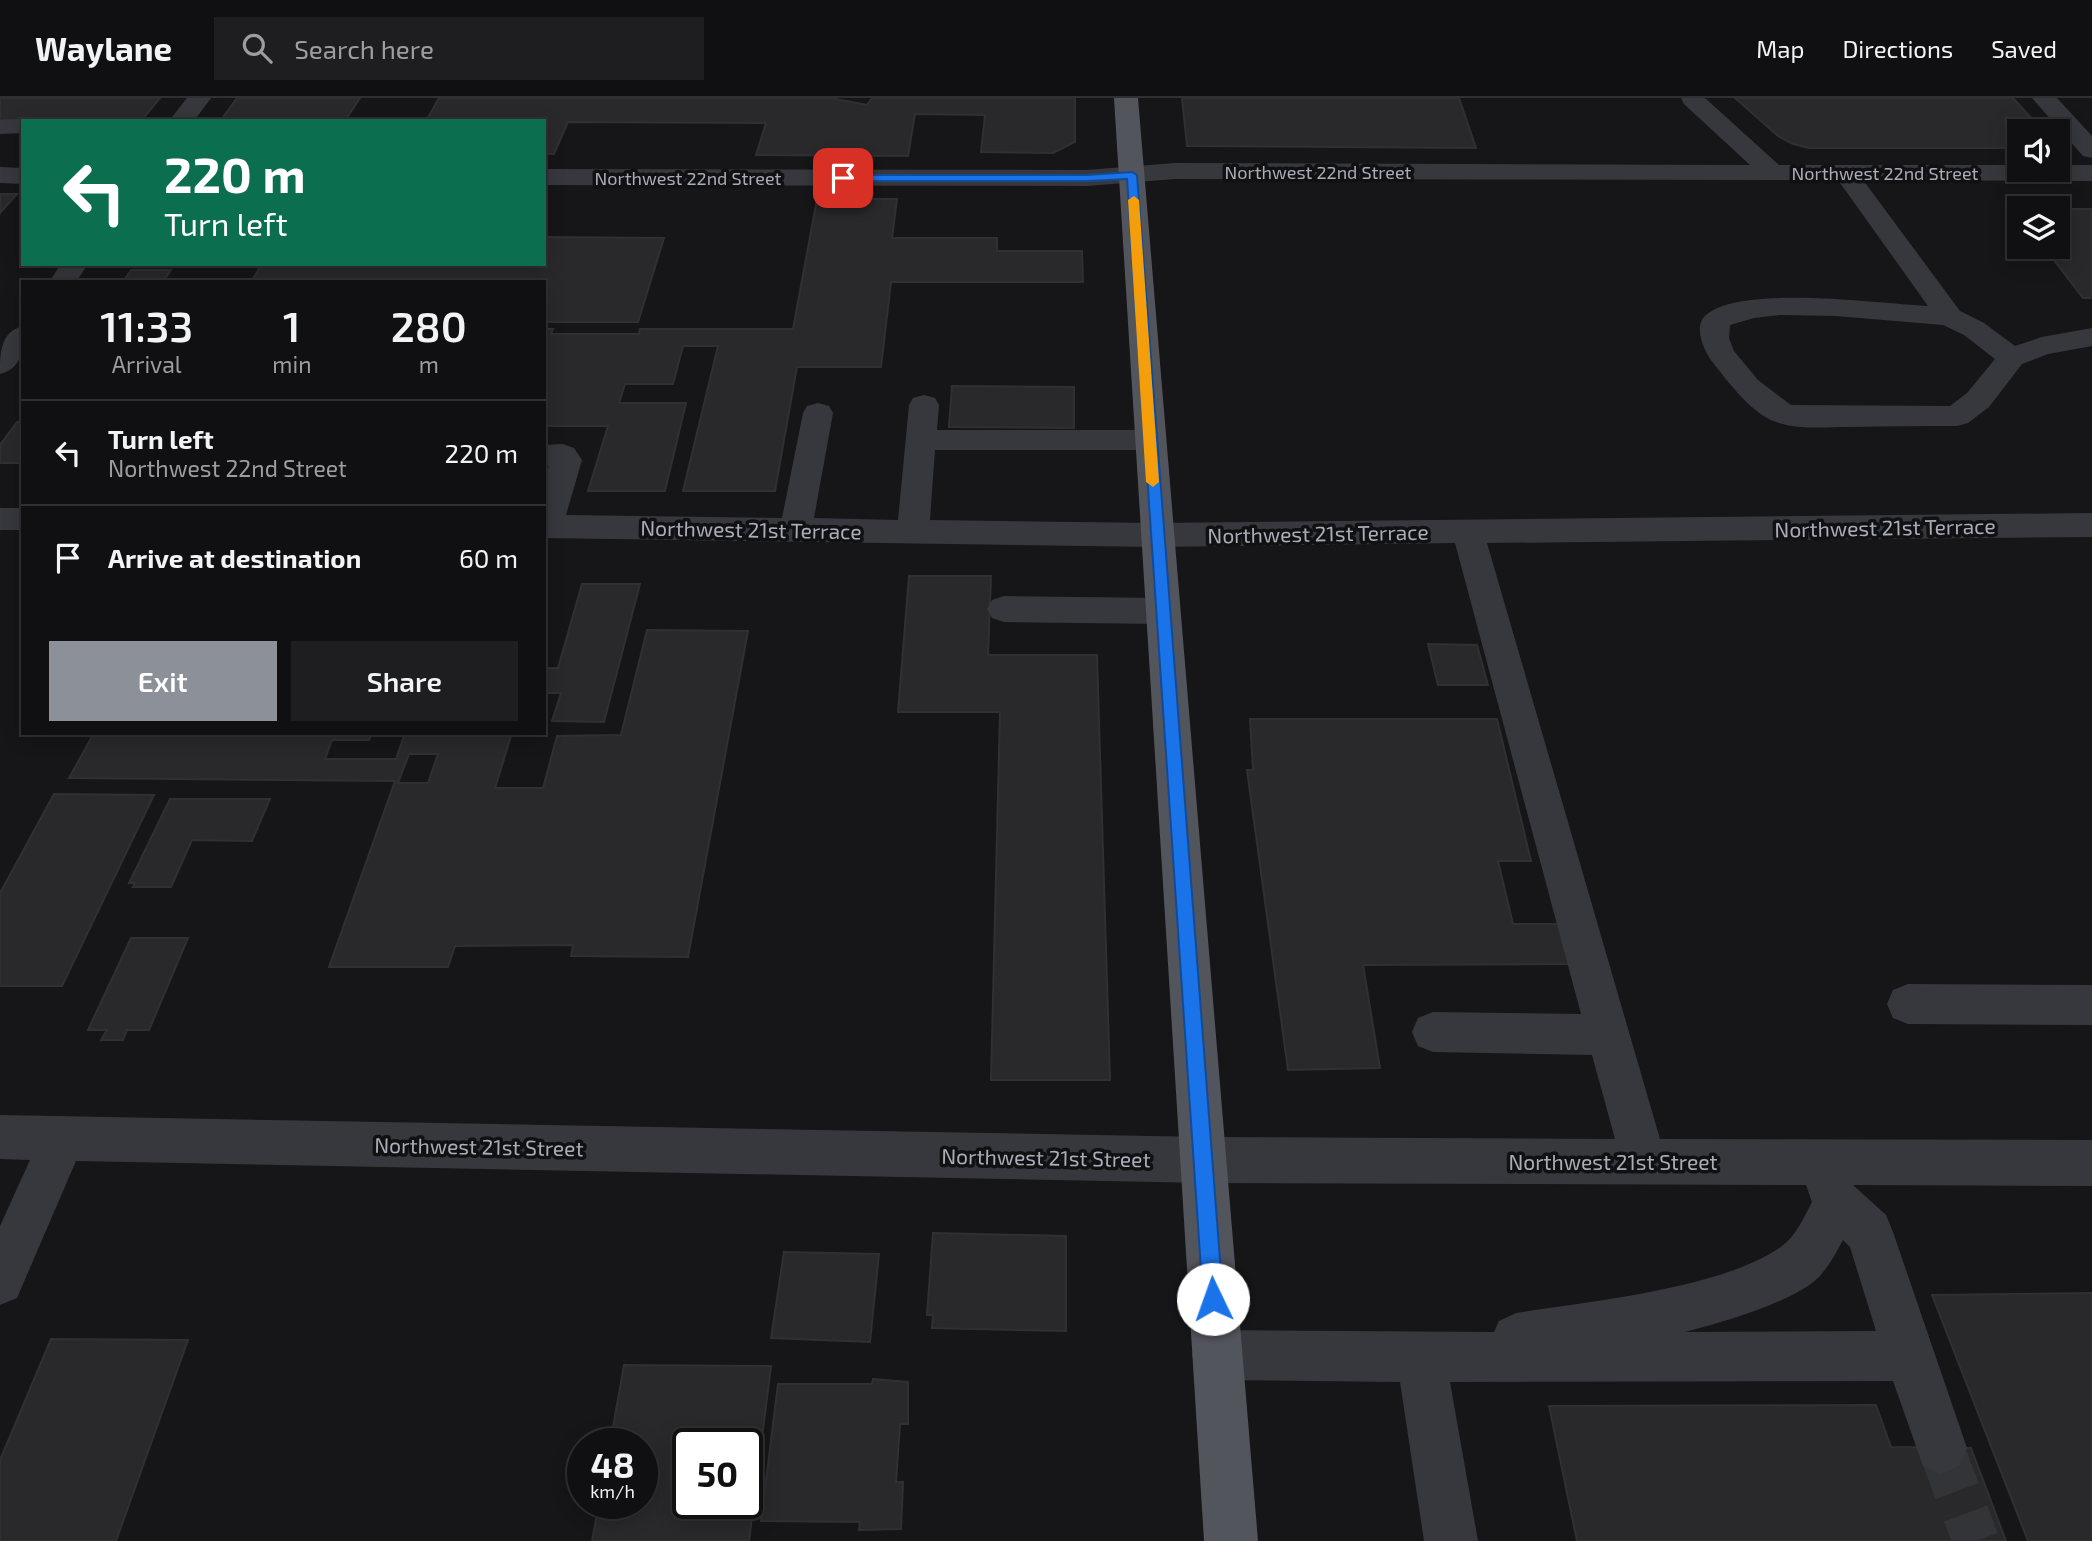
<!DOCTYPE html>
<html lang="en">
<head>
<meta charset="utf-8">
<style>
	:root { --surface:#101012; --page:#1e1e20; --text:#f1f3f6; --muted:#9c9d9f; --line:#303032; --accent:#8c9099 }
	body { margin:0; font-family:"Exo 2",sans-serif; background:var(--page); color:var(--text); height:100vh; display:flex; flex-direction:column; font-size:26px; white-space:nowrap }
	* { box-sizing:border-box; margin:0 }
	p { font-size:23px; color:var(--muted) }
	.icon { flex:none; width:38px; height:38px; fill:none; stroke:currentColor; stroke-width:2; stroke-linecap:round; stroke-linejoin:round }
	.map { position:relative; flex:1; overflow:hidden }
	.sheet { position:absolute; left:21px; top:182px; width:525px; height:455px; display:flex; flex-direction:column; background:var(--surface); border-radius:0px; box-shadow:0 4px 18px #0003,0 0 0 2px var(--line) }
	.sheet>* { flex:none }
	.guide { position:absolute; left:21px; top:21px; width:525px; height:147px; border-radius:0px; box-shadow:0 4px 18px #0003,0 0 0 2px var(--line); background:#0b6e4f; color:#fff; overflow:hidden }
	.tools { position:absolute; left:2007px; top:21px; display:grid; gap:14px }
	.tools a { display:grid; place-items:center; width:63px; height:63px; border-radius:0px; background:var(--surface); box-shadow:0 4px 18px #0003,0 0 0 2px var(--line); font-size:35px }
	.speed { position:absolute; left:567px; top:1330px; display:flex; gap:14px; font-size:35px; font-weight:700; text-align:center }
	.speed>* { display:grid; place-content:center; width:91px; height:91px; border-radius:50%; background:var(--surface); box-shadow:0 4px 18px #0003,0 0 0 2px var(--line); line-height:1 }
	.speed small { font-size:18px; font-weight:400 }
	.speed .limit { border:4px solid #111; border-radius:10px; background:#fff; color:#111 }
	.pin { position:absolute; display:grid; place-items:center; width:60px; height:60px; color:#fff; margin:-30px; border-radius:14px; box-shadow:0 4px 10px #0006 }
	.me { position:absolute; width:77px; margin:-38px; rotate:357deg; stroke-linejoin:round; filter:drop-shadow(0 0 5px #0008) }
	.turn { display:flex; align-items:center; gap:24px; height:147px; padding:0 28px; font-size:32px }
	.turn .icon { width:91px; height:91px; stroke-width:2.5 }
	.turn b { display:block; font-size:49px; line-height:60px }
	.eta { display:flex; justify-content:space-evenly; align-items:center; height:119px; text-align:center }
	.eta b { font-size:42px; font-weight:600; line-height:49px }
	.primary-button { display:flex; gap:14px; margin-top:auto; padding:14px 28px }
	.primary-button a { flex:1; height:80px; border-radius:0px; background:var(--accent); color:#fff; font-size:28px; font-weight:600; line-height:80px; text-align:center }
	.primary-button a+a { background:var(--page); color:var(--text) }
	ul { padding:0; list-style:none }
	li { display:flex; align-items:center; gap:21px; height:105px; padding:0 28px; border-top:2px solid var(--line) }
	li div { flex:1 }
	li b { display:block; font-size:26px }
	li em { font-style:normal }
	header { display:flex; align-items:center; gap:42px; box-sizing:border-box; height:98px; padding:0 35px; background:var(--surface); border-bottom:2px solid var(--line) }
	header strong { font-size:33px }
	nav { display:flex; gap:38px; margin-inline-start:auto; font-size:24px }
	.search { width:490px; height:63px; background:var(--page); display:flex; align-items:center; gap:18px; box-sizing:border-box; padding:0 24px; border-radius:0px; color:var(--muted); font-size:26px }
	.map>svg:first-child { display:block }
	.building { fill:#29292c; stroke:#303034; stroke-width:2; fill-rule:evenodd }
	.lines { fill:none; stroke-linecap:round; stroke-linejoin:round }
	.minor-tunnel { stroke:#333438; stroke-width:46; stroke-dasharray:46 24; stroke-linecap:butt }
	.minor { fill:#37383d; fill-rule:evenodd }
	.major { fill:#53555c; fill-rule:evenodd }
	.route { fill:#1a73e8; stroke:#114b97; stroke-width:2 }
	.slow { fill:#f59e0b }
	.labels { text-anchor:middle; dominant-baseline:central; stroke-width:7; stroke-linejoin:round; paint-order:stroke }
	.far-street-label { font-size:18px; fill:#a8adb8; stroke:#111113 }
	.street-label { font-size:21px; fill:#a8adb8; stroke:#111113 }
</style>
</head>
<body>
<header>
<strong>Waylane</strong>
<div class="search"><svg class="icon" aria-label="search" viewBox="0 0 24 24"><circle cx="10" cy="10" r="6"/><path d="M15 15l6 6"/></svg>Search here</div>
<nav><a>Map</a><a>Directions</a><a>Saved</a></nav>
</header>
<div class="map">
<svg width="2092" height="1443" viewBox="0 0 2092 1443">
	<rect width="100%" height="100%" fill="#161618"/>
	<g class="building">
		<polygon points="0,0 160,0 142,22 0,22"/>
		<polygon points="237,0 360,0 345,23 220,23"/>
		<polygon points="439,0 831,0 867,7 872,0 1075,0 1075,44 1053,55 981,54 985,17 915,16 908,58 756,57 766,25 568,24 554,56 544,56 544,23 426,23"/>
		<polygon points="1182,0 1459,0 1476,50 1187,48"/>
		<polygon points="1735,0 2013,0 2043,33 2020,33 2020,50 1809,50 1793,46 1778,38"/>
		<polygon points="0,96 17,96 0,115"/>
		<polygon points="817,101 897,101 892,140 997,140 997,153 1082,153 1083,184 891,184 881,269 797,269 775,393 683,393 718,248 683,248 673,286 625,286 619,305 686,305 665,393 588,393 608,328 544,328 544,231 553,231 551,236 639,236 640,231 793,231"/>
		<polygon points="2058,111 2092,111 2092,200 2083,200 2044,149 2058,149"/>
		<polygon points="544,139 664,140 638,224 544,224 544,184 251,184 262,166 544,166"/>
		<polygon points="131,172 171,172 163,184 123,184"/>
		<polygon points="952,288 1074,289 1074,330 949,329"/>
		<polygon points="17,324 23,324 23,365 0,365 0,347"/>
		<polygon points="909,478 991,478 988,557 1097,557 1110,982 991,982 1000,614 898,614"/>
		<polygon points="582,486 640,486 604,624 552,623 561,595 544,595 544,570 558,570"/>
		<path d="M647 532 748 533 688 859 571 858 573 847 455 848 448 869H329L395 683 69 680 94 635H372L369 642H332L325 661H396L405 635H512L495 690H543L557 638 621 637ZM409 656H438L428 685H398Z"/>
		<polygon points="1428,546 1477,547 1488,587 1438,587"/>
		<polygon points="1250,621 1497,621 1531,763 1498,763 1513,826 1560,826 1570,866 1363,867 1380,970 1288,972 1247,672 1253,672"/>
		<polygon points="54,696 154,697 62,888 0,888 0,795"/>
		<polygon points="170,701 270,701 252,743 192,742 171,789 133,789 135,785 129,785"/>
		<polygon points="131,840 188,840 149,932 127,932 123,942 101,942 107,932 88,932"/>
		<polygon points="933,1135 1066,1138 1066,1233 932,1230 933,1217 927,1217"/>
		<polygon points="784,1154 879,1156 870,1244 771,1240"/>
		<polygon points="2092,1195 2092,1443 2028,1443 1932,1197"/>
		<polygon points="51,1241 188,1242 116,1443 0,1443 0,1362"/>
		<path d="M624 1267 771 1268 749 1443H592L599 1405H642V1346H610ZM688 1346H747V1405H688Z"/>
		<polygon points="873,1281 908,1284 908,1326 900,1326 896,1384 903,1384 901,1431 859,1432 860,1424 761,1423 778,1286 872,1286"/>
		<polygon points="1876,1307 1891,1349 1971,1350 2006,1443 1577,1443 1549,1308"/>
	</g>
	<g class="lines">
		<polyline class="minor-tunnel" points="1941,1350 1976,1443"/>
		<g class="minor">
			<polygon points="187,0 211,0 194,23 169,23"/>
			<path d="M1681 0H1705L1779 67H2020V72H2058V67H2092V83L1863 82 1960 213 1984 225 2015 248 2042 239 2092 230V248L2048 256 2022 266 1989 309 1968 325 1957 328C1921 328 1886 328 1850 329 1826 329 1798 332 1776 324 1752 316 1729 285 1714 266 1705 255 1692 229 1706 217 1741 186 1881 206 1928 208L1838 82 1175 81 1087 88 544 87V71L1087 72 1175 65 1750 67 1684 6ZM1780 217 1836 218 1943 227 1964 237 1995 261 1967 295 1950 308 1791 307 1758 282 1734 253 1729 240 1730 227 1754 220Z"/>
			<polygon points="2032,0 2057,0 2092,38 2092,60 2083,58"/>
			<polygon points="23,21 31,23 23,23 23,35 0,36 0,22"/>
			<polygon points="0,69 23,70 23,86 0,85"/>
			<polygon points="61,166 88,166 76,184 49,184"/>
			<path d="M23 228C23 249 24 270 0 276 0 255 0 234 23 228Z"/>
			<path d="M924 297 935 300 939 307 937 332H1150L1161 335 1165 342 1161 349 1150 352H935L930 422 1156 425 2092 415V439L1487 445 1660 1041 2092 1042V1088L1853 1087 1886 1117 1893 1134 1967 1350 1959 1368 1941 1376 1923 1368 1893 1283 1450 1284 1478 1443H1424L1400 1284 1217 1282 1199 1275 1192 1257 1199 1239 1217 1232 1494 1234 1499 1223 1516 1215C1590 1203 1722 1191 1782 1148 1796 1138 1804 1119 1812 1104L1806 1087 1205 1085 76 1063 17 1200 0 1207V1128L30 1062 0 1061V1017L1205 1039 1615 1041 1592 957 1433 954 1418 948 1412 934 1418 920 1433 914 1581 916 1455 445 1156 449 544 440V383L549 368 544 369V347L563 346 574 350 582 362 566 417 782 420 803 315 807 308 818 305 829 308 833 315 814 420 898 422 909 307 913 300ZM1843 1142 1850 1149 1876 1233 1685 1234C1720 1225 1794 1204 1819 1179 1829 1168 1836 1155 1843 1142Z"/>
			<rect x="0" y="410" width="23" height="22"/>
			<polygon points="1004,498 1162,500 1174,504 1179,513 1174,522 1162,526 1004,524 992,520 987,511 992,502"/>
			<polygon points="1908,886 2092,887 2092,927 1908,926 1893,920 1887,906 1893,892"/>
		</g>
		<polygon class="major" points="1114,0 1138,0 1258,1443 1204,1443"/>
	</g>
	<polygon class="route" points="1132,74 1137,77 1223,1201 1220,1208 1213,1211 1206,1208 1203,1201 1127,81 1087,83 843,83 838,80 843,77 1087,77"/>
	<polygon class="slow" points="1134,98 1139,102 1159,384 1153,389 1146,384 1128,102"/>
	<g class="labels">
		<g class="far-street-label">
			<text x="1318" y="74">Northwest 22nd Street</text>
			<text x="1885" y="75">Northwest 22nd Street</text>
			<text x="688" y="80">Northwest 22nd Street</text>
		</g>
		<g class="street-label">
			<text transform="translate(1885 429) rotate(-1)">Northwest 21st Terrace</text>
			<text transform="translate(751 431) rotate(1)">Northwest 21st Terrace</text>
			<text transform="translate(1318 435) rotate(-1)">Northwest 21st Terrace</text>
			<text transform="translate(479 1048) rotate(1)">Northwest 21st Street</text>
			<text transform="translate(1046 1059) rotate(1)">Northwest 21st Street</text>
			<text x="1613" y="1063">Northwest 21st Street</text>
		</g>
	</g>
</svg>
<div class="tools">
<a><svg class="icon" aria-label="sound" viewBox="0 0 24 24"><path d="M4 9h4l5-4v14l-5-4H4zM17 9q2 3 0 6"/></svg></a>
<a><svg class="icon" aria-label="layers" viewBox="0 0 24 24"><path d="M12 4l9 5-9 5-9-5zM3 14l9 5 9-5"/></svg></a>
</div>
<div class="speed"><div>48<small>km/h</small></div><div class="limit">50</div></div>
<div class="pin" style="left:843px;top:80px;background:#d93025"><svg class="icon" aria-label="arrive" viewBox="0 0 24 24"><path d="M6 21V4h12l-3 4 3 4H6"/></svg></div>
<svg class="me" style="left:1213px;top:1201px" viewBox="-20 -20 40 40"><circle r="19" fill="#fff"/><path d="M0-13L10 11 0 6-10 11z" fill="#1a73e8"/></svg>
<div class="guide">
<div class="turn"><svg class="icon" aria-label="left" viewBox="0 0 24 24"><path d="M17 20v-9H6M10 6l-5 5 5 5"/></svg><div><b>220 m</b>Turn left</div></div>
</div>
<section class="sheet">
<div class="eta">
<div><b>11:33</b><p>Arrival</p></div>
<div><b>1</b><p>min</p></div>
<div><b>280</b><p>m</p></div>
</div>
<ul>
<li><svg class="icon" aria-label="left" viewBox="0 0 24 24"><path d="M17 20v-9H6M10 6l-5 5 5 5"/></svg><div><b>Turn left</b><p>Northwest 22nd Street</p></div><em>220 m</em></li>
<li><svg class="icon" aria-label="arrive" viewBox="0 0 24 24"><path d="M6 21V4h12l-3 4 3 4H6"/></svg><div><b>Arrive at destination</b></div><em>60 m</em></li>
</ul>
<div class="primary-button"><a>Exit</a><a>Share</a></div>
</section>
</div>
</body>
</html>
